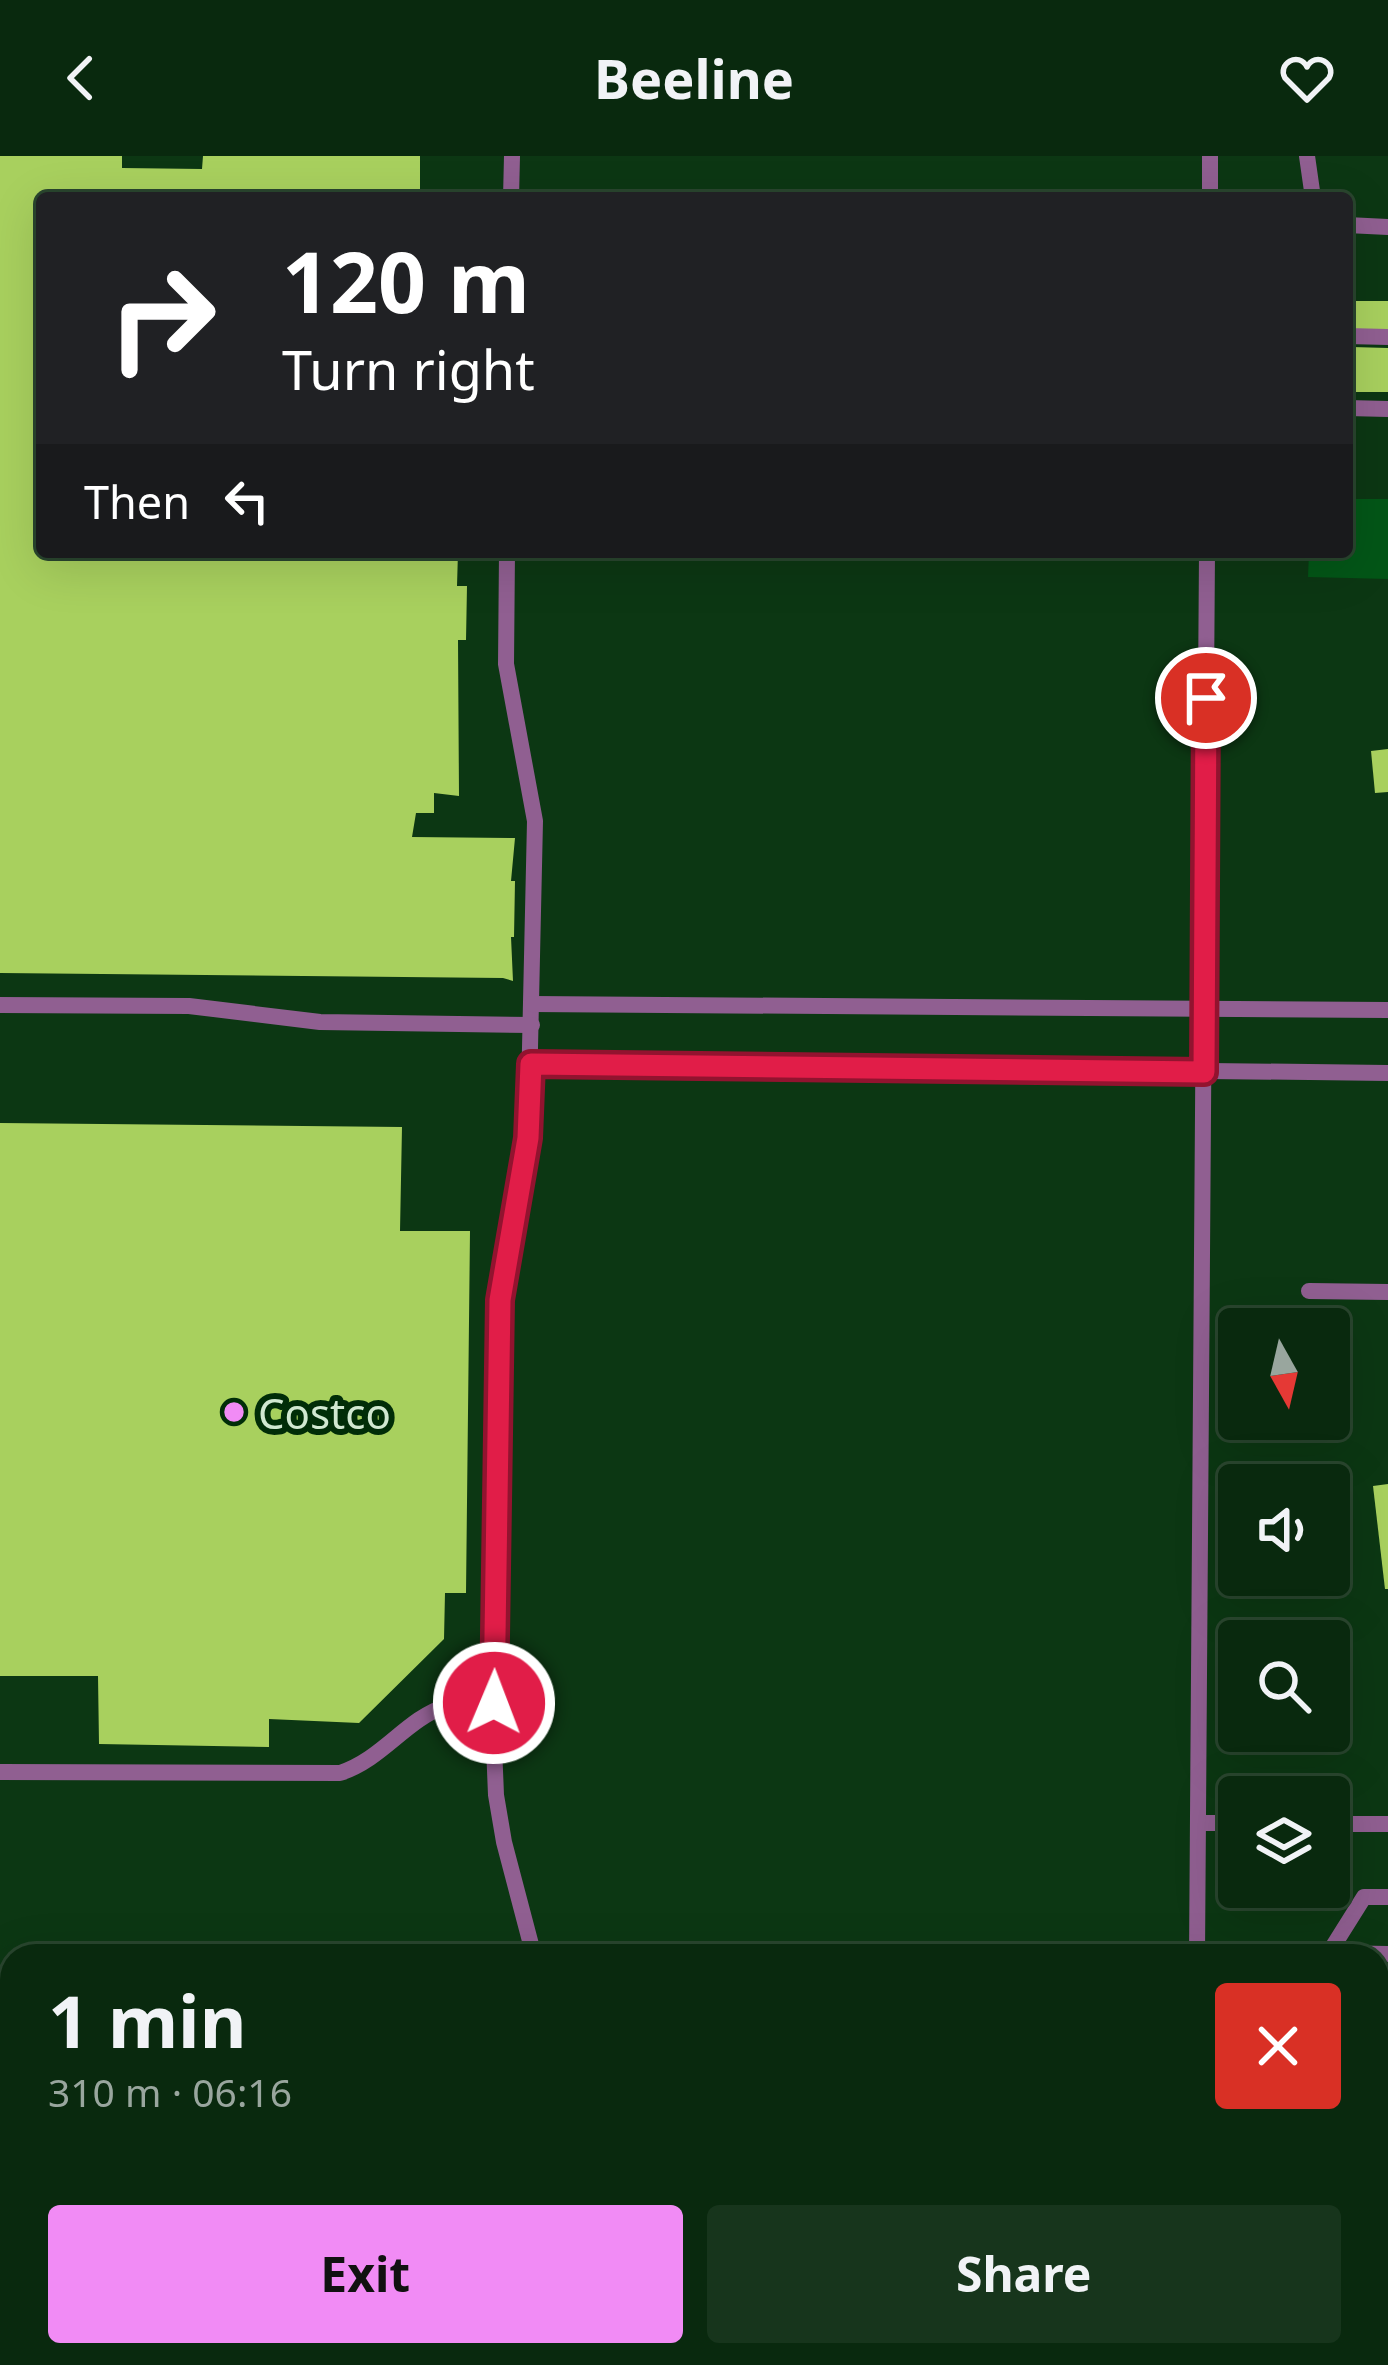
<!DOCTYPE html>
<html lang="en">
<head>
<meta charset="utf-8">
<style>
	:root { --surface:#09290e; --page:#17351c; --text:#f1f3f6; --muted:#99a69e; --line:#29452e; --accent:#f18bf5 }
	body { margin:0; font-family:"Noto Sans",sans-serif; background:var(--page); color:var(--text); height:100vh; display:flex; flex-direction:column; font-size:45px; white-space:nowrap }
	* { box-sizing:border-box; margin:0 }
	p { font-size:39px; color:var(--muted) }
	.icon { flex:none; width:66px; height:66px; fill:none; stroke:currentColor; stroke-width:2; stroke-linecap:round; stroke-linejoin:round }
	.map { position:relative; flex:1; overflow:hidden }
	.drawer { position:absolute; left:0px; top:1788px; width:1389px; height:423px; display:flex; flex-direction:column; background:var(--surface); border-radius:36px 36px 0 0; box-shadow:0 12px 48px #0002,0 0 0 3px var(--line) }
	.drawer>* { flex:none }
	.hud { position:absolute; left:36px; top:36px; width:1317px; height:366px; border-radius:12px; box-shadow:0 12px 48px #0002,0 0 0 3px var(--line); background:#202124; color:#fff; overflow:hidden }
	.needle { width:78px; rotate:172deg }
	.controls { position:absolute; left:1218px; top:1152px; display:grid; gap:24px }
	.controls a { display:grid; place-items:center; width:132px; height:132px; border-radius:12px; background:var(--surface); box-shadow:0 12px 48px #0002,0 0 0 3px var(--line); font-size:60px }
	.pin { position:absolute; display:grid; place-items:center; width:102px; height:102px; color:#fff; margin:-51px; border:6px solid #fff; border-radius:50%; box-shadow:0 3px 12px #0007 }
	.me { position:absolute; width:132px; margin:-66px; rotate:1deg; stroke-linejoin:round; filter:drop-shadow(0 0 9px #0008) }
	.turn { display:flex; align-items:center; gap:42px; height:252px; padding:0 48px; font-size:54px }
	.turn .icon { width:156px; height:156px; stroke-width:2.5 }
	.turn b { display:block; font-size:84px; line-height:102px }
	.then { display:flex; align-items:center; height:114px; padding:0 48px; background:#0003; gap:24px; font-size:45px }
	.round { display:grid; place-items:center; flex:none; width:126px; height:126px; border-radius:12px; background:var(--page) }
	.overview { display:flex; align-items:center; justify-content:space-between; height:204px; padding:0 48px }
	h1 { font-size:72px; font-weight:700; line-height:90px }
	.cta { display:flex; gap:24px; margin-top:auto; padding:24px 48px }
	.cta a { flex:1; height:138px; border-radius:12px; background:var(--accent); color:#111; font-size:48px; font-weight:700; line-height:138px; text-align:center }
	.cta a+a { background:var(--page); color:var(--text) }
	header { display:flex; justify-content:space-between; align-items:center; height:156px; padding:0 48px; background:var(--surface); font-size:54px; font-weight:700 }
	.map>svg:first-child { display:block }
	.built { fill:#0c3f14 }
	.green { fill:#035617 }
	.building { fill:#a8d05e }
	.lines { fill:none; stroke-linecap:round; stroke-linejoin:round }
	.lane { stroke:#905f91; stroke-width:16 }
	.street { stroke:#905f91; stroke-width:24 }
	.secondary { stroke:#c77aca; stroke-width:24 }
	.route-casing { stroke:#92132f; stroke-width:30 }
	.route { stroke:#e11d48; stroke-width:21 }
	.poi-dot { fill:#f18bf5; stroke:#012d08; stroke-width:4.5 }
	.labels { text-anchor:middle; dominant-baseline:central; stroke-width:12; stroke-linejoin:round; paint-order:stroke }
	.poi-label { font-size:42px; fill:#d1e8d1; stroke:#012d08; text-anchor:start }
</style>
</head>
<body>
<header><svg class="icon" aria-label="back" viewBox="0 0 24 24"><path d="M15 5l-7 7 7 7"/></svg>Beeline<svg class="icon" aria-label="heart" viewBox="0 0 24 24"><path d="M12 20l-8-8c-3-5 5-10 8-4 3-6 11-1 8 4z"/></svg></header>
<div class="map">
<svg width="1388" height="2209" viewBox="0 0 1388 2209">
	<rect width="100%" height="100%" fill="#0c3713"/>
	<polygon class="built" points="0,2014 12,2014 12,2199 1377,2199 1377,2033 1388,2033 1388,2209 0,2209"/>
	<polygon class="green" points="1347,343 1388,343 1388,423 1308,421 1309,396 1347,396"/>
	<g class="building">
		<polygon points="0,0 122,0 122,12 202,13 203,0 420,0 420,42 42,42 42,396 458,396 457,430 467,430 466,484 458,484 459,640 434,637 434,657 416,657 412,681 515,682 511,725 515,725 514,781 511,781 513,825 503,822 0,817"/>
		<polygon points="1347,145 1388,145 1388,175 1347,174"/>
		<polygon points="1352,191 1388,192 1388,236 1350,236 1348,202 1352,202"/>
		<polygon points="1388,593 1388,636 1375,637 1371,595"/>
		<polygon points="0,967 402,971 400,1075 470,1075 466,1437 445,1437 444,1483 359,1567 269,1563 269,1591 99,1588 98,1520 0,1520"/>
		<polygon points="1388,1328 1388,1433 1385,1433 1373,1330"/>
	</g>
	<g class="lines">
		<g class="lane">
			<polyline points="1307,0 1313,42"/>
			<polyline points="511,42 512,0"/>
			<polyline points="1210,42 1210,0"/>
			<polyline points="1347,69 1388,71"/>
			<polyline points="1347,180 1388,181"/>
			<polyline points="1347,252 1388,253"/>
			<polyline points="507,396 506,508 535,665 528,982 500,1144 494,1590 496,1639 504,1686 534,1800"/>
			<polyline points="532,848 1388,854"/>
			<polyline points="0,849 189,850 320,866 532,869"/>
			<polyline points="531,907 1388,917"/>
			<polyline points="1309,1135 1388,1136"/>
			<path d="M0 1616 340 1617C383 1603 406 1563 446 1550 461 1545 479 1547 495 1547"/>
			<polyline points="1198,1667 1239,1667"/>
			<polyline points="1329,1668 1388,1668"/>
			<polyline points="1328,1797 1388,1798"/>
			<polyline points="1197,1800 1207,396"/>
			<polyline points="1327,1800 1364,1741 1388,1741"/>
			<polyline points="1377,1857 1388,1857"/>
			<polyline points="1377,1912 1388,1912"/>
			<polyline points="1377,2130 1388,2121"/>
			<polyline points="691,2199 693,2209"/>
			<polyline points="1369,2199 1373,2209"/>
			<polyline points="659,2209 660,2199"/>
			<polyline points="1083,2209 1083,2199"/>
		</g>
		<g class="street">
			<polyline points="540,2209 540,2199"/>
			<polyline points="1183,2209 1184,2199"/>
		</g>
		<g class="secondary">
			<polyline points="0,1969 12,1969"/>
			<polyline points="1377,1984 1388,1984"/>
		</g>
	</g>
	<g class="lines">
		<defs>
			<polyline id="route" points="494,1547 500,1144 528,982 531,908 1204,916 1206,542"/>
		</defs>
		<use href="#route" class="route-casing"/>
		<use href="#route" class="route"/>
	</g>
	<circle class="poi-dot" cx="234" cy="1256" r="12"/>
	<g class="labels">
		<g class="poi-label">
			<text x="258" y="1256">Costco</text>
		</g>
	</g>
</svg>
<div class="controls">
<a><svg class="needle" viewBox="-14 -14 28 28"><path d="M0-13l5 13h-10z" fill="#e53935"/><path d="M0 13l5-13h-10z" fill="#99a69e"/></svg></a>
<a><svg class="icon" aria-label="sound" viewBox="0 0 24 24"><path d="M4 9h4l5-4v14l-5-4H4zM17 9q2 3 0 6"/></svg></a>
<a><svg class="icon" aria-label="search" viewBox="0 0 24 24"><circle cx="10" cy="10" r="6"/><path d="M15 15l6 6"/></svg></a>
<a><svg class="icon" aria-label="layers" viewBox="0 0 24 24"><path d="M12 4l9 5-9 5-9-5zM3 14l9 5 9-5"/></svg></a>
</div>
<div class="pin" style="left:1206px;top:542px;background:#d93025"><svg class="icon" aria-label="arrive" viewBox="0 0 24 24"><path d="M6 21V4h12l-3 4 3 4H6"/></svg></div>
<svg class="me" style="left:494px;top:1547px" viewBox="-20 -20 40 40"><circle r="17" fill="#e11d48" stroke="#fff" stroke-width="3"/><path d="M0-11L8 9 0 5-8 9z" fill="#fff"/></svg>
<div class="hud">
<div class="turn"><svg class="icon" aria-label="right" viewBox="0 0 24 24"><path d="M7 20v-9h11M14 6l5 5-5 5"/></svg><div><b>120 m</b>Turn right</div></div>
<div class="then">Then<svg class="icon" aria-label="left" viewBox="0 0 24 24"><path d="M17 20v-9H6M10 6l-5 5 5 5"/></svg></div>
</div>
<section class="drawer">
<div class="overview"><div><h1>1 min</h1><p>310 m · 06:16</p></div><a class="round" style="background:#d93025;color:#fff"><svg class="icon" aria-label="close" viewBox="0 0 24 24"><path d="M6 6l12 12M18 6L6 18"/></svg></a></div>
<div class="cta"><a>Exit</a><a>Share</a></div>
</section>
</div>
</body>
</html>
